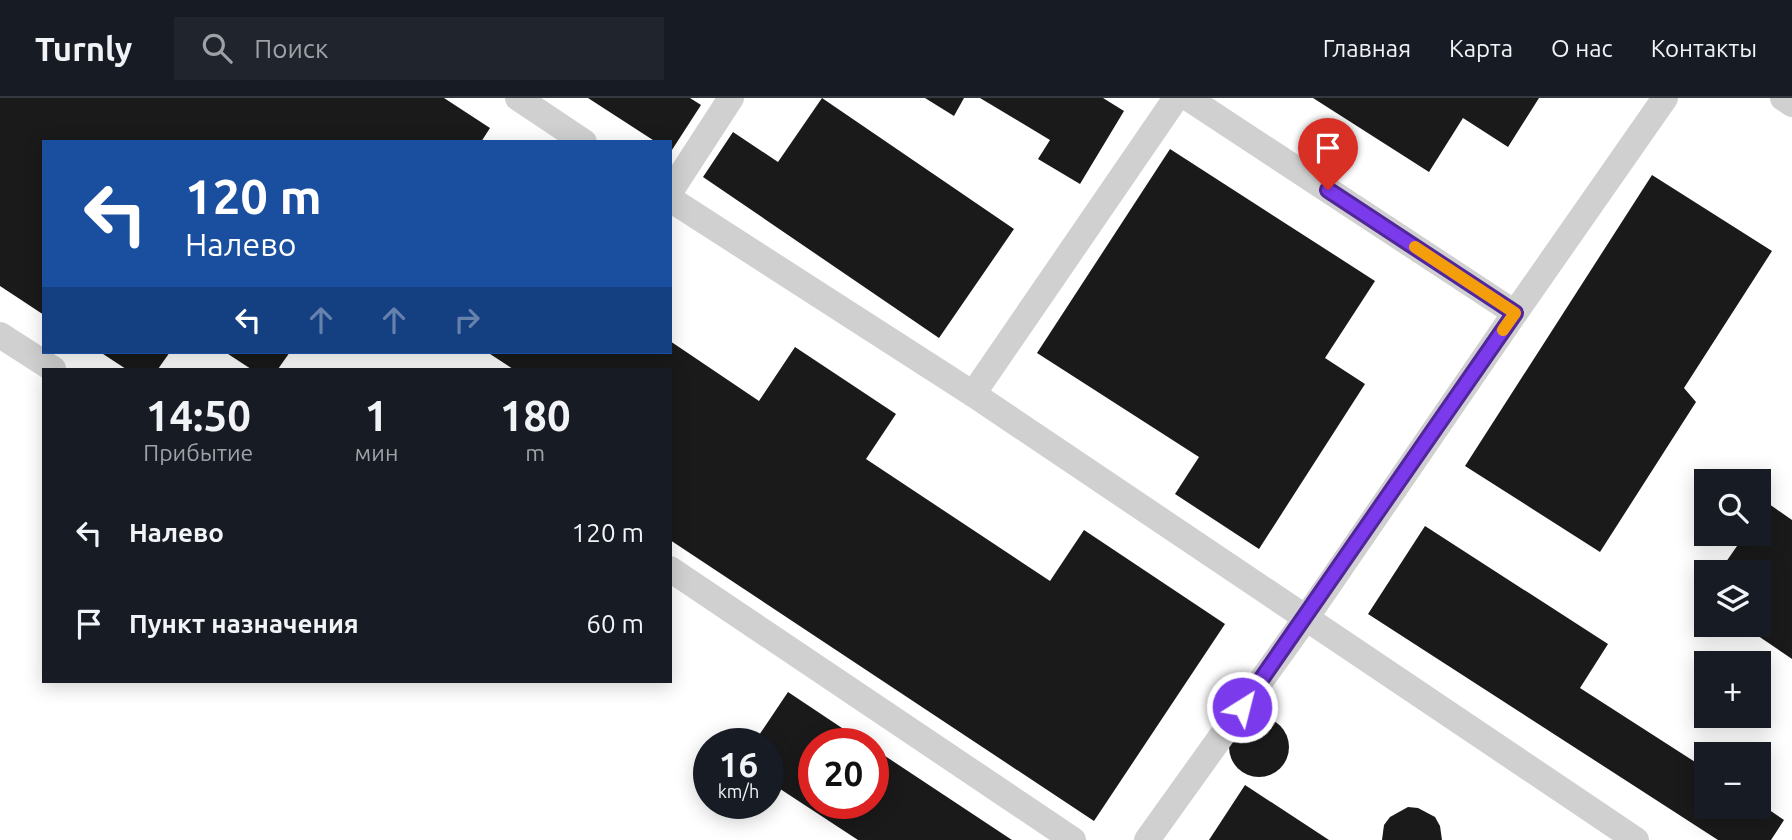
<!DOCTYPE html>
<html lang="ru">
<head>
<meta charset="utf-8">
<style>
	:root { --surface:#171b24; --page:#20242c; --text:#f1f3f6; --muted:#9ea1a6; --line:#363941 }
	body { margin:0; font-family:Ubuntu,sans-serif; background:var(--page); color:var(--text); height:100vh; display:flex; flex-direction:column; font-size:26px; white-space:nowrap }
	* { box-sizing:border-box; margin:0 }
	p { font-size:23px; color:var(--muted) }
	.icon { flex:none; width:38px; height:38px; fill:none; stroke:currentColor; stroke-width:2; stroke-linecap:round; stroke-linejoin:round }
	.map { position:relative; flex:1; overflow:hidden }
	.panel { position:absolute; left:42px; top:270px; width:630px; height:315px; display:flex; flex-direction:column; background:var(--surface); border-radius:0px; box-shadow:0 4px 18px #0003 }
	.panel>* { flex:none }
	.banner { position:absolute; left:42px; top:42px; width:630px; height:214px; border-radius:0px; box-shadow:0 4px 18px #0003; background:#1a4fa0; color:#fff; overflow:hidden }
	.controls { position:absolute; left:1694px; top:371px; display:grid; gap:14px }
	.controls a { display:grid; place-items:center; width:77px; height:77px; border-radius:0px; background:var(--surface); box-shadow:0 4px 18px #0003; font-size:35px }
	.speed { position:absolute; left:693px; top:630px; display:flex; gap:14px; font-size:35px; font-weight:700; text-align:center }
	.speed>* { display:grid; place-content:center; width:91px; height:91px; border-radius:50%; background:var(--surface); box-shadow:0 4px 18px #0003; line-height:1 }
	.speed small { font-size:18px; font-weight:400 }
	.speed .limit { border:10px solid #d22; background:#fff; color:#111 }
	.pin { position:absolute; display:grid; place-items:center; width:60px; height:60px; color:#fff; margin:-72px -30px; border-radius:50% 50% 50% 0; rotate:-45deg; box-shadow:0 0 7px #0007 }
	.pin .icon { rotate:45deg }
	.me { position:absolute; width:77px; margin:-38px; rotate:36deg; stroke-linejoin:round; filter:drop-shadow(0 0 5px #0008) }
	.turn { display:flex; align-items:center; gap:24px; height:147px; padding:0 28px; font-size:32px }
	.turn .icon { width:91px; height:91px; stroke-width:2.5 }
	.turn b { display:block; font-size:49px; line-height:60px }
	.lanes { display:flex; align-items:center; height:66px; padding:0 28px; background:#0003; justify-content:center; gap:35px; direction:ltr }
	.lanes .off { opacity:.35 }
	.eta { display:flex; justify-content:space-evenly; align-items:center; height:119px; text-align:center }
	.eta b { font-size:42px; font-weight:700; line-height:49px }
	ul { padding:0; list-style:none }
	li { display:flex; align-items:center; gap:21px; height:91px; padding:0 28px }
	li div { flex:1 }
	li b { display:block; font-size:26px }
	li em { font-style:normal }
	header { display:flex; align-items:center; gap:42px; box-sizing:border-box; height:98px; padding:0 35px; background:var(--surface); border-bottom:2px solid var(--line) }
	header strong { font-size:33px }
	nav { display:flex; gap:38px; margin-inline-start:auto; font-size:24px }
	.search { width:490px; height:63px; background:var(--page); display:flex; align-items:center; gap:18px; box-sizing:border-box; padding:0 24px; border-radius:0px; color:var(--muted); font-size:26px }
	.map>svg:first-child { display:block }
	.building { fill:#1a1a1a }
	.lines { fill:none; stroke-linecap:round; stroke-linejoin:round }
	.minor { stroke:#d0d0d0; stroke-width:26 }
	.route-casing { stroke:#51269a; stroke-width:18 }
	.route { stroke:#7c3aed; stroke-width:12 }
	.slow { stroke:#f59e0b; stroke-width:12 }
</style>
</head>
<body>
<header>
<strong>Turnly</strong>
<div class="search"><svg class="icon" aria-label="search" viewBox="0 0 24 24"><circle cx="10" cy="10" r="6"/><path d="M15 15l6 6"/></svg>Поиск</div>
<nav><a>Главная</a><a>Карта</a><a>О нас</a><a>Контакты</a></nav>
</header>
<div class="map">
<svg width="1792" height="742" viewBox="0 0 1792 742">
	<rect width="100%" height="100%" fill="#fff"/>
	<g class="building">
		<polygon points="0,0 444,0 490,30 481,44 44,44 44,217 0,188"/>
		<polygon points="588,0 690,0 701,7 670,55 670,44 656,44"/>
		<polygon points="822,0 1014,131 939,240 703,79 733,34 778,64"/>
		<polygon points="925,0 964,0 954,18"/>
		<polygon points="980,0 1103,0 1124,13 1080,86 1038,61 1050,42"/>
		<polygon points="1313,0 1539,0 1508,49 1463,20 1429,74"/>
		<polygon points="1170,51 1375,183 1325,260 1365,286 1259,451 1175,396 1199,359 1037,255"/>
		<polygon points="1652,77 1772,153 1684,290 1696,304 1600,454 1465,368"/>
		<polygon points="670,243 759,303 795,249 896,316 866,361 1050,483 1084,432 1225,526 1094,723 670,442 670,271 513,271 487,254 670,254"/>
		<polygon points="100,254 170,254 158,271 126,271"/>
		<polygon points="225,254 290,254 278,271 251,271"/>
		<polygon points="1759,399 1792,422 1792,561 1742,527 1759,527 1759,474 1719,474 1744,438 1741,436 1759,436"/>
		<polygon points="1425,428 1608,546 1580,590 1706,671 1706,709 1759,709 1759,705 1784,722 1771,742 1718,742 1368,516"/>
		<polygon points="788,594 866,646 814,646 814,705 873,705 873,650 1012,742 858,742 768,683 768,646 753,646"/>
		<circle cx="1259" cy="649" r="30"/>
		<polygon points="1245,687 1329,742 1209,742"/>
		<polygon points="1408,709 1418,710 1435,719 1440,728 1442,742 1382,742 1384,727 1390,719"/>
	</g>
	<g class="lines">
		<g class="minor">
			<polyline points="518,0 584,44"/>
			<polyline points="1176,0 973,296 1636,742"/>
			<polyline points="1783,0 1792,6"/>
			<polyline points="670,94 731,0"/>
			<polyline points="670,101 973,296"/>
			<polyline points="1515,215 1665,0"/>
			<polyline points="0,237 53,271"/>
			<polyline points="670,471 1073,742"/>
			<polyline points="1147,742 1306,520 1515,215 1188,0"/>
		</g>
	</g>
	<g class="lines">
		<defs>
			<polyline id="route" points="1242,609 1515,215 1328,92"/>
		</defs>
		<use href="#route" class="route-casing"/>
		<use href="#route" class="route"/>
		<polyline class="slow" points="1415,149 1515,215 1503,232"/>
	</g>
</svg>
<div class="controls">
<a><svg class="icon" aria-label="search" viewBox="0 0 24 24"><circle cx="10" cy="10" r="6"/><path d="M15 15l6 6"/></svg></a>
<a><svg class="icon" aria-label="layers" viewBox="0 0 24 24"><path d="M12 4l9 5-9 5-9-5zM3 14l9 5 9-5"/></svg></a>
<a>+</a>
<a>−</a>
</div>
<div class="speed"><div>16<small>km/h</small></div><div class="limit">20</div></div>
<div class="pin" style="left:1328px;top:92px;background:#d93025"><svg class="icon" aria-label="arrive" viewBox="0 0 24 24"><path d="M6 21V4h12l-3 4 3 4H6"/></svg></div>
<svg class="me" style="left:1242px;top:609px" viewBox="-20 -20 40 40"><circle r="17" fill="#7c3aed" stroke="#fff" stroke-width="3"/><path d="M0-11L8 9 0 5-8 9z" fill="#fff"/></svg>
<div class="banner">
<div class="turn"><svg class="icon" aria-label="left" viewBox="0 0 24 24"><path d="M17 20v-9H6M10 6l-5 5 5 5"/></svg><div><b>120 m</b>Налево</div></div>
<div class="lanes"><svg class="icon" aria-label="left" viewBox="0 0 24 24"><path d="M17 20v-9H6M10 6l-5 5 5 5"/></svg><svg class="icon off" aria-label="ahead" viewBox="0 0 24 24"><path d="M12 20V5M6 11l6-6 6 6"/></svg><svg class="icon off" aria-label="ahead" viewBox="0 0 24 24"><path d="M12 20V5M6 11l6-6 6 6"/></svg><svg class="icon off" aria-label="right" viewBox="0 0 24 24"><path d="M7 20v-9h11M14 6l5 5-5 5"/></svg></div>
</div>
<section class="panel">
<div class="eta">
<div><b>14:50</b><p>Прибытие</p></div>
<div><b>1</b><p>мин</p></div>
<div><b>180</b><p>m</p></div>
</div>
<ul>
<li><svg class="icon" aria-label="left" viewBox="0 0 24 24"><path d="M17 20v-9H6M10 6l-5 5 5 5"/></svg><div><b>Налево</b></div><em>120 m</em></li>
<li><svg class="icon" aria-label="arrive" viewBox="0 0 24 24"><path d="M6 21V4h12l-3 4 3 4H6"/></svg><div><b>Пункт назначения</b></div><em>60 m</em></li>
</ul>
</section>
</div>
</body>
</html>
